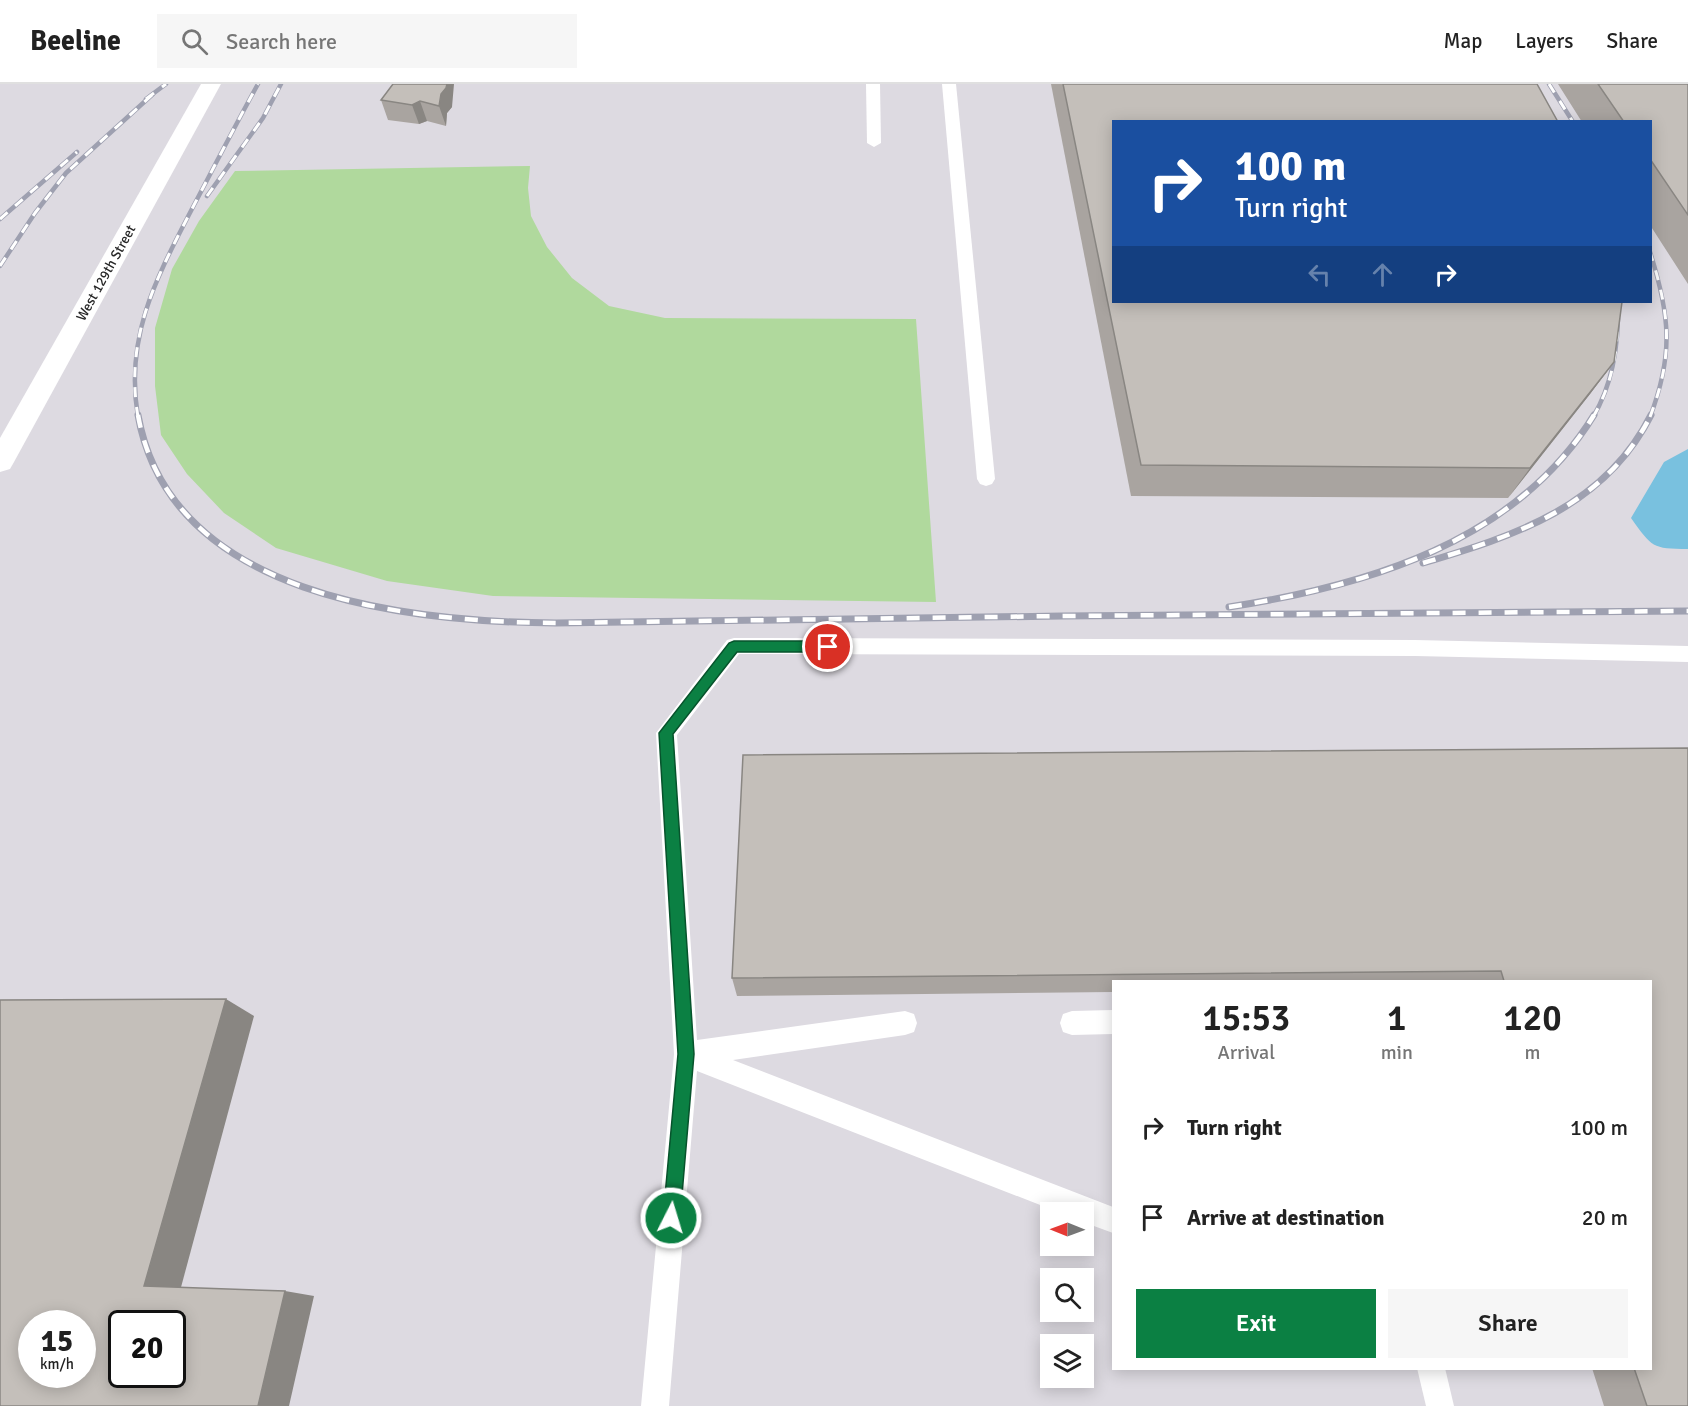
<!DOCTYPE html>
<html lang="en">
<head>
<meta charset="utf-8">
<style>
	:root { --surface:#fff; --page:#f6f6f6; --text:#222; --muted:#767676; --line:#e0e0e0; --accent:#0b8043 }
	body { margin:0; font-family:Signika,sans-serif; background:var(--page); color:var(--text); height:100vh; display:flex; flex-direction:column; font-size:22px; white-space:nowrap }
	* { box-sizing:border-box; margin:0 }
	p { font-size:20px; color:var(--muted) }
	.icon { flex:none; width:33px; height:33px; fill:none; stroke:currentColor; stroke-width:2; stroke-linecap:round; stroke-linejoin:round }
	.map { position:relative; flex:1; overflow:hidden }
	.panel { position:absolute; left:1112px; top:896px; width:540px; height:390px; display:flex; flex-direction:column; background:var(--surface); border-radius:0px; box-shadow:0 3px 15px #0003 }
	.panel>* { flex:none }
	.guide { position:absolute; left:1112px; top:36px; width:540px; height:183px; border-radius:0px; box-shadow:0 3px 15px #0003; background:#1a4fa0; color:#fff; overflow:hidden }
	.needle { width:39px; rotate:271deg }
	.tools { position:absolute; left:1040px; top:1118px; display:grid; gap:12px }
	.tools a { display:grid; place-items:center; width:54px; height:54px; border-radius:0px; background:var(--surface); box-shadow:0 3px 15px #0003; font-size:30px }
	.speed { position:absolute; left:18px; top:1226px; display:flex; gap:12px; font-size:30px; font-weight:700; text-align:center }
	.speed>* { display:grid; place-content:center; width:78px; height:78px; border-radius:50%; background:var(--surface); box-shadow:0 3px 15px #0003; line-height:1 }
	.speed small { font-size:15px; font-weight:400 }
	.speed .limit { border:3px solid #111; border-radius:9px; background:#fff; color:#111 }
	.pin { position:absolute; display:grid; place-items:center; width:51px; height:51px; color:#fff; margin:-26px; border:3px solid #fff; border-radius:50%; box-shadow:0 2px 6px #0007 }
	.me { position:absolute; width:66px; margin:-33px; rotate:5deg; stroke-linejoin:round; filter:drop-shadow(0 0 4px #0008) }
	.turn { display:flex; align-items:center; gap:21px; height:126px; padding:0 24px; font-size:27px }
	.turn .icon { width:78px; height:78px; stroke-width:2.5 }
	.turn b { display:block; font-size:42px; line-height:51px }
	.lanes { display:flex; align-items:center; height:57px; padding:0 24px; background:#0003; justify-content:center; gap:30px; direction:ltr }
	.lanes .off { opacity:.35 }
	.eta { display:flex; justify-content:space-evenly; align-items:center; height:102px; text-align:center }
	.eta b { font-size:36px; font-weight:600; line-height:42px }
	.action { display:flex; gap:12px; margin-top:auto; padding:12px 24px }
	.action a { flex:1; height:69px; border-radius:0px; background:var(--accent); color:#fff; font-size:24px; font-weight:600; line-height:69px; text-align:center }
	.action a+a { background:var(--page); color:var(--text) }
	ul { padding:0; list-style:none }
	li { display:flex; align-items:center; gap:18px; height:90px; padding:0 24px }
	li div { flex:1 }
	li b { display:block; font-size:22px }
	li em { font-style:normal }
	header { display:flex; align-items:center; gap:36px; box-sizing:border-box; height:84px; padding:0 30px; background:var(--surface); border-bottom:2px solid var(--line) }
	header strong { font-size:28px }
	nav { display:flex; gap:33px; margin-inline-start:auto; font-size:21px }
	.search { width:420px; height:54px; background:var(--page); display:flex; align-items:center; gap:15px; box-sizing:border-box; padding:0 21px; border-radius:0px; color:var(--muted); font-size:22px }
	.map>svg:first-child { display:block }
	.industrial { fill:#dddae1; fill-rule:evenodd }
	.green { fill:#b0d99d }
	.water { fill:#79c1df }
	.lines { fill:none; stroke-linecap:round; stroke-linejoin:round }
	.lane { fill:#fff; fill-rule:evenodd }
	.street { fill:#fff; fill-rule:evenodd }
	.rail-far1-casing { stroke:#9ea0b0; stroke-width:4.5 }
	.rail-casing { stroke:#9ea0b0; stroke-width:7 }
	.rail-far1 { stroke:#fff; stroke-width:3; stroke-dasharray:10; stroke-linecap:butt }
	.rail { stroke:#fff; stroke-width:4.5; stroke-dasharray:13; stroke-linecap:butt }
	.wall { fill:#a9a4a0 }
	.shaded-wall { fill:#898682 }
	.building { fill:#c4bfba; stroke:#898682; stroke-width:1.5; fill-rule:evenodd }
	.route { fill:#0b8043; stroke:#07532c; stroke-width:1.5 }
	.labels { text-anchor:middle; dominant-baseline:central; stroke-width:4.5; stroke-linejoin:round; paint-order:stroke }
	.far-street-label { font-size:14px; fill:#272727; stroke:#fff }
</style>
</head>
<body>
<header>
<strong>Beeline</strong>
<div class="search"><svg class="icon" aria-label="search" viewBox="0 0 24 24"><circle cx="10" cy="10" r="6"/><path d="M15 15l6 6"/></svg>Search here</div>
<nav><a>Map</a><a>Layers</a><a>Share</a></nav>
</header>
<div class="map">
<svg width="1688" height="1322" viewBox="0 0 1688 1322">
	<rect width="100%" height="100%" fill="#e8e3da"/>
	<path class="industrial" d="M0 0H1688V1322H0ZM1113 38H1650V218H1113ZM1113 897H1650V1284H1113ZM1050 1128H1083V1161H1050ZM1050 1194H1083V1227H1050ZM32 1239H82V1290H32ZM122 1239H172V1290H122ZM1050 1260H1083V1293H1050Z"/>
	<polygon class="green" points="530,82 528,104 531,132 547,163 572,194 609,222 665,234 916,235 936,518 493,512 387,497 276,464 224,429 187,390 161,351 155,302 155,244 172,185 199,137 235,87"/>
	<path class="water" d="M1688 365V465C1652 465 1652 463 1631 434L1664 378Z"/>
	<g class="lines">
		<g class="lane">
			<polygon points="866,0 880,0 881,59 874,63 867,59"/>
			<polygon points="942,0 956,0 995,395 992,400 986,402 980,400 977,395"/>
			<polygon points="734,554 1415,556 1688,562 1688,578 1415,572 739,570 677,651 697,956 905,927 914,930 917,939 914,948 905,951 733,976 1113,1123 1113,1149 1083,1138 1083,1128 1058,1128 697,987 669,1322 641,1322 674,970 656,649 727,556"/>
			<polygon points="1113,926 1113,950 1072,951 1063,948 1060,939 1063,930 1072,927"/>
			<polygon points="1417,1284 1445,1284 1454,1322 1426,1322"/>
		</g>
		<polygon class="street" points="201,0 221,0 14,378 10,385 0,388 0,354"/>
		<defs>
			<g id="rail-far1">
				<polyline points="1549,0 1573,38"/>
				<polyline points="146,15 166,0"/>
				<polyline points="207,112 263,34 281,0"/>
				<polyline points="0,135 77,68"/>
				<polyline points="0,182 35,129 66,89 153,10"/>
				<path d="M138 333C124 251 158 191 194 121 215 81 236 40 258 0"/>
				<path d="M1593 333C1614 298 1619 258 1618 218"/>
				<path d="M1650 333C1674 270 1670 231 1650 168"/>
			</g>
			<g id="rail">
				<path d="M138 331C170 513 407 538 556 539L1062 532 1688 527"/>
				<path d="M1423 479C1514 452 1605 423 1651 331"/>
				<path d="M1229 523C1367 502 1516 458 1594 331"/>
			</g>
		</defs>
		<use href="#rail-far1" class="rail-far1-casing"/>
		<use href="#rail" class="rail-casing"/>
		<use href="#rail-far1" class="rail-far1"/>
		<use href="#rail" class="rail"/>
	</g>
	<g class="wall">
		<polygon points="393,0 452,23 447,29 446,42 427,37 419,40 388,36 381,16"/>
		<polygon points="1051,0 1537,0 1614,278 1590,310 1508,414 1131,412"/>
		<polygon points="1558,0 1688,0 1688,200 1650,141 1650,38 1582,38"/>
		<polygon points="1688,664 1688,1322 1604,1322 1592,1284 1650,1284 1650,897 1113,897 1113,908 737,912 732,894"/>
	</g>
	<g class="shaded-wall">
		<polygon points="447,0 454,0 452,23 447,29 446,42 439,22 441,10"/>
		<polygon points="420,17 427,37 419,40 412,21"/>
		<polygon points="1614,278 1590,310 1508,414 1530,384"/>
		<polygon points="226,915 254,932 180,1207 144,1202"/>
		<polygon points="285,1207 314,1212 289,1322 258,1322"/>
	</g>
	<g class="building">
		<polygon points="393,0 447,0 446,4 441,10 439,22 420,17 412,21 381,16"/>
		<polygon points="1063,0 1537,0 1558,38 1113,38 1113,218 1622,218 1614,278 1530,384 1141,381"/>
		<polygon points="1598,0 1688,0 1688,131 1650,75 1650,38 1624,38"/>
		<polygon points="1688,664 1688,1322 1647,1322 1634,1284 1650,1284 1650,897 1504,897 1501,887 732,894 743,671"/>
		<path d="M226 915 144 1202 285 1207 258 1322H0V916ZM32 1239H82V1290H32ZM122 1239H172V1290H122Z"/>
	</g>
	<polygon class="route" points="734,557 828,557 834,563 828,568 737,568 673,650 694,970 680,1134 677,1140 671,1143 665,1140 663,1134 678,970 659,649 729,559"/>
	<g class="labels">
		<g class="far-street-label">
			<text transform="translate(106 189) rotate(-61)">West 129th Street</text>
		</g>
	</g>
</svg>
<div class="tools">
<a><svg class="needle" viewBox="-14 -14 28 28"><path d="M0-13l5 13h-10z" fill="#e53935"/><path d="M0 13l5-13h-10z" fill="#767676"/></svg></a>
<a><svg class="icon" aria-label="search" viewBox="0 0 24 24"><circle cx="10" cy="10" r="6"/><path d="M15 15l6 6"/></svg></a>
<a><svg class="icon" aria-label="layers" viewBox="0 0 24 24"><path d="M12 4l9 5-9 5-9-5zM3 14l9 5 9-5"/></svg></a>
</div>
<div class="speed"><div>15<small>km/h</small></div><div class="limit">20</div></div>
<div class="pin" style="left:828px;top:563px;background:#d93025"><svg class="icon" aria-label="arrive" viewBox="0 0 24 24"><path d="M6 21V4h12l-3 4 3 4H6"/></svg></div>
<svg class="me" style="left:671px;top:1134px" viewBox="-20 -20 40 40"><circle r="17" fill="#0b8043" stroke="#fff" stroke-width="3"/><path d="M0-11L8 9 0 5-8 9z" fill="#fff"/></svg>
<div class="guide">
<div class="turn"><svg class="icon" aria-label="right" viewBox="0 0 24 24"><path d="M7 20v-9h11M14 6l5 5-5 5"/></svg><div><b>100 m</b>Turn right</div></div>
<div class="lanes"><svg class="icon off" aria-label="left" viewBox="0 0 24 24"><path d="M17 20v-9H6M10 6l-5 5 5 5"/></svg><svg class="icon off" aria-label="ahead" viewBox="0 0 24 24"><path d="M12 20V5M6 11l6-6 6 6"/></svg><svg class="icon" aria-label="right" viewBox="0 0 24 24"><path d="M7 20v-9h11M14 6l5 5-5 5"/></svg></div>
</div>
<section class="panel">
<div class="eta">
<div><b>15:53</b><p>Arrival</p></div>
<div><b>1</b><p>min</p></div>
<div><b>120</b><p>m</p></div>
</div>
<ul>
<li><svg class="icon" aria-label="right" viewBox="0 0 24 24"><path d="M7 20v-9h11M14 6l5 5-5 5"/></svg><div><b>Turn right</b></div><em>100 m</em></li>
<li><svg class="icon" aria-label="arrive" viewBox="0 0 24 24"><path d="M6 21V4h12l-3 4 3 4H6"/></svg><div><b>Arrive at destination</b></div><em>20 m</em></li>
</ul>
<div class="action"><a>Exit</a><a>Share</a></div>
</section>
</div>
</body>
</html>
